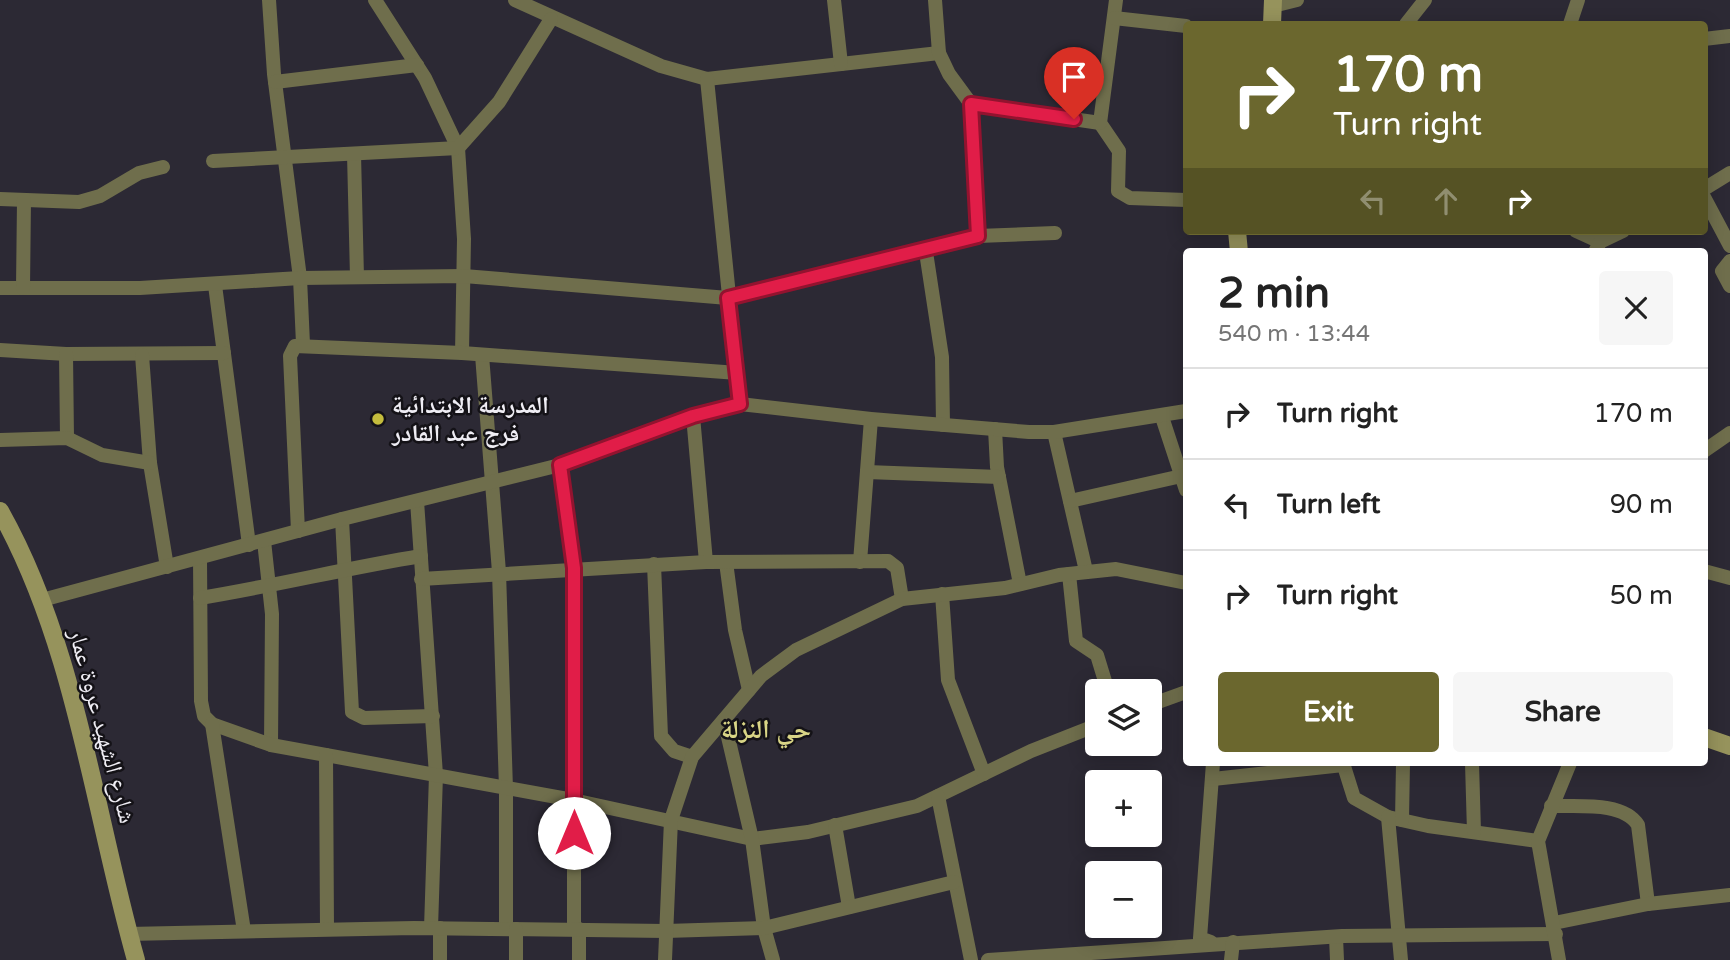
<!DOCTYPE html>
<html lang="en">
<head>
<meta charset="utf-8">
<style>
	:root { --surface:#fff; --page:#f6f6f6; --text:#222; --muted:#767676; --line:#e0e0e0; --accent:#6b672e }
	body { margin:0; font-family:"Varela Round","Noto Naskh Arabic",sans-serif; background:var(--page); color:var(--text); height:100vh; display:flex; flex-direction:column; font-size:26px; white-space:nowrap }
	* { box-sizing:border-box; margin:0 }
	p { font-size:23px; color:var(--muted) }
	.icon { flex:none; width:38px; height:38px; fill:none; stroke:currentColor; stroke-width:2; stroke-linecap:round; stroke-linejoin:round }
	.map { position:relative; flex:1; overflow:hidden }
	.details { position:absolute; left:1183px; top:248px; width:525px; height:518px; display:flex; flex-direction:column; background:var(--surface); border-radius:7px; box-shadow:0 4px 18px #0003 }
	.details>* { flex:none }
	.top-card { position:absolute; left:1183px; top:21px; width:525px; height:214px; border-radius:7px; box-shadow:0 4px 18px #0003; background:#6b672e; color:#fff; overflow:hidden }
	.buttons { position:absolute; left:1085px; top:679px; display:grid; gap:14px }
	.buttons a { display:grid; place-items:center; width:77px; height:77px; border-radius:7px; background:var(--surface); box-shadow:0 4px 18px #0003; font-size:35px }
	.pin { position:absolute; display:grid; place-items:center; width:60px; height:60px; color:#fff; margin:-72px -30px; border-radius:50% 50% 50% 0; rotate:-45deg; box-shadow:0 0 7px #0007 }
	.pin .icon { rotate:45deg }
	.me { position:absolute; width:77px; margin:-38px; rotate:0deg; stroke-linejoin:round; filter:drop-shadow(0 0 5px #0008) }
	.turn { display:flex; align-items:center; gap:24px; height:147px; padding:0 35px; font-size:32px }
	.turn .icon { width:91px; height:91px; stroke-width:2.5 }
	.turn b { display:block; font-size:49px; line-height:60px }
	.lanes { display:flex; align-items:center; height:66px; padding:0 35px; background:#0003; justify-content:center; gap:35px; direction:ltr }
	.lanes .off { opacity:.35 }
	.round { display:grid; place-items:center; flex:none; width:74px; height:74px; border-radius:7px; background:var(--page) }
	.headline { display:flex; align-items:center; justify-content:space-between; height:119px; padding:0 35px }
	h1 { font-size:42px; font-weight:800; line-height:52px }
	.cta { display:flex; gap:14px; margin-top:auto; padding:14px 35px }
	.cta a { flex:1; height:80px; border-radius:7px; background:var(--accent); color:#fff; font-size:28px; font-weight:800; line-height:80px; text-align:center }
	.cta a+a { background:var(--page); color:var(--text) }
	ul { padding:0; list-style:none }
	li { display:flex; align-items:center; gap:21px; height:91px; padding:0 35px; border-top:2px solid var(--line) }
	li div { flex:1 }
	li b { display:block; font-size:26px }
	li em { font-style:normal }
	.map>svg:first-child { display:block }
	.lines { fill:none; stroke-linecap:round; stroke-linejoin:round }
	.street { stroke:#6f6e4c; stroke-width:14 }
	.secondary { stroke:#96935c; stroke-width:18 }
	.route-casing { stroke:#92132f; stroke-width:18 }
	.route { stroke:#e11d48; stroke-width:12 }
	.poi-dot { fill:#c4bc3d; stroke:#141217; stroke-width:2.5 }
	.labels { text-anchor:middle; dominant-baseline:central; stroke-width:5; stroke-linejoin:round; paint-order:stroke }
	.poi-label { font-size:24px; font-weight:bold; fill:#efedf4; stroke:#141217; text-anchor:start }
	.street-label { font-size:24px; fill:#efedf4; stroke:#141217 }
	.neighbourhood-label { font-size:26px; font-weight:bold; fill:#d9d586; stroke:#141217 }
</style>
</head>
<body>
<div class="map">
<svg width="1730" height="960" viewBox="0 0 1730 960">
	<rect width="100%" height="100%" fill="#2c2934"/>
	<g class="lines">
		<g class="street">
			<polyline points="269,0 274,74 300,278 303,344"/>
			<polyline points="375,0 425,78 458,148 464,239 462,353"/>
			<polyline points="515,0 661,66 707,79 939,53"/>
			<polyline points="834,0 841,64"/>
			<polyline points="935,0 939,53 949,74 971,104 978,236"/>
			<polyline points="1116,0 1100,123 1119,151 1118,191 1130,198 1186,200"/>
			<polyline points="1273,6 1297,0"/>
			<polyline points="1114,18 1186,26"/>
			<polyline points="1406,24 1425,0"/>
			<polyline points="1570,24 1578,0"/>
			<polyline points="1704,39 1730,36"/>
			<polyline points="707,79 740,404"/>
			<polyline points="275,82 417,65"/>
			<polyline points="971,104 1100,123"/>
			<polyline points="354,154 357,277"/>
			<polyline points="213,161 458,148 499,102 551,19"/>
			<polyline points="1704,189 1730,173"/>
			<polyline points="1704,197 1730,246"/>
			<polyline points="0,199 79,202 100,196 139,173 163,167"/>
			<polyline points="1576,231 1600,242"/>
			<polyline points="926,252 942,357 943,425"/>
			<polyline points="1595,252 1600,242 1623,231"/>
			<polyline points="1730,261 1722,271 1730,286"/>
			<polyline points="215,285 249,545"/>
			<polyline points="0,288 140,288 300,278 464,276 728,298 978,236 1055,233"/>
			<polyline points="23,288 24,200"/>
			<polyline points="0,350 66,354 224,353"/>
			<polyline points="66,354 67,438"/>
			<polyline points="142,355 150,463 167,567"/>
			<polyline points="482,355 499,572 506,789 506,929"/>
			<polyline points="693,416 706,562"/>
			<polyline points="1162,417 1186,490"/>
			<polyline points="995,429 997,467 1020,584"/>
			<polyline points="1054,432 1086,571"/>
			<polyline points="0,440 67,438 102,455 150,463"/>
			<polyline points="1704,451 1730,433"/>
			<polyline points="560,465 574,568 574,929"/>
			<polyline points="867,472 999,477"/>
			<polyline points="417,501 436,775 431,928"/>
			<polyline points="1070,501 1186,475"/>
			<polyline points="342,519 352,712 364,718 433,716"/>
			<polyline points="298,531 290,356 295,346 462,353 738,373"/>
			<polyline points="264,541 272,614 271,745"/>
			<polyline points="200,558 201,701 204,716 212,724 271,745 573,800 752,839 808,832 917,806 1031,751 1097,725"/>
			<polyline points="726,562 735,630 749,690"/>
			<polyline points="860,562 871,419"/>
			<polyline points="654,564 661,736 674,751 692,757"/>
			<polyline points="1704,571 1730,578"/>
			<polyline points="1069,574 1076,641 1097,655 1108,691"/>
			<polyline points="421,579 706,562 888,561 897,568 902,599"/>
			<polyline points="942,594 948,680 984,774"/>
			<path d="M200 598C274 586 347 568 421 556"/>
			<polyline points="42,600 342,519 560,465 693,416 740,404 871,419 1029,432 1054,432 1186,411"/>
			<polyline points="1150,705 1186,692"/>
			<polyline points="724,720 752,839 764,928 773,960"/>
			<polyline points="212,724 244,931"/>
			<polyline points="326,755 327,929"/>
			<polyline points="1343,763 1354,798 1388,817 1428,826 1538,841"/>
			<polyline points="1472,763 1474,832"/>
			<polyline points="1213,779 1343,765"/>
			<polyline points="938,796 971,960"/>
			<path d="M1551 806C1577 807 1623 801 1638 825L1648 904"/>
			<polyline points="1388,817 1401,960"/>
			<polyline points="1402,820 1403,763"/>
			<polyline points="835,825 849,907"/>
			<polyline points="1554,923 1648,904 1730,895"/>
			<polyline points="440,928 440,960"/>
			<polyline points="579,929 579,960"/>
			<polyline points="128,934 414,928 666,931 764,928 954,882"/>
			<polyline points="1336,937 1337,960"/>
			<polyline points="1211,942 1200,938 1213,763"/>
			<polyline points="516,960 516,929"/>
			<polyline points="665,960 671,820 692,757 761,676 796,650 902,599 1005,588 1059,575 1116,569 1186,583"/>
			<polyline points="988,960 1342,936 1556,934"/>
			<polyline points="1231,960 1233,942"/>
			<polyline points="1559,960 1538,841 1570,763"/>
		</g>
		<g class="secondary">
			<polyline points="1272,24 1273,0"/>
			<polyline points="1237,231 1239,252"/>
			<path d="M0 511C76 646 94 812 136 960"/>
			<polyline points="1704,737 1730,746"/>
		</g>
	</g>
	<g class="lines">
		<defs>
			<polyline id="route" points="574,833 574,568 560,465 693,416 740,404 728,298 978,236 971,104 1074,119"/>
		</defs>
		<use href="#route" class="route-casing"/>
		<use href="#route" class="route"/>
	</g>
	<circle class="poi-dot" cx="378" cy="419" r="7"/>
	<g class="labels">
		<g class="poi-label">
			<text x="392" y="405">المدرسة الابتدائية<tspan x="392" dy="28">فرج عبد القادر</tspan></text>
		</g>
		<g class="street-label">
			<text transform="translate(102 726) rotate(75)">شارع الشهيد عروة عمار</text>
		</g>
		<g class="neighbourhood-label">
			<text x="766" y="729">حي النزلة</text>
		</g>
	</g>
</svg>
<div class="buttons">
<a><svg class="icon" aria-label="layers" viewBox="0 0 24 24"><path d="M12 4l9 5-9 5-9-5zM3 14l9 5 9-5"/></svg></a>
<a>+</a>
<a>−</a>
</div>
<div class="pin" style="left:1074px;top:119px;background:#d93025"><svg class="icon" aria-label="arrive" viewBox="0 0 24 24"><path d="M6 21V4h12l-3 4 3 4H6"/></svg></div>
<svg class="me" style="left:574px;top:833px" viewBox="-20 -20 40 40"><circle r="19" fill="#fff"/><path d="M0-13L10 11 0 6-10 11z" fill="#e11d48"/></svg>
<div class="top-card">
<div class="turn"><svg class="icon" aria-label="right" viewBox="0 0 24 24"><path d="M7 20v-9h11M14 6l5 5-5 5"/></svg><div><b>170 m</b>Turn right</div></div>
<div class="lanes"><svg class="icon off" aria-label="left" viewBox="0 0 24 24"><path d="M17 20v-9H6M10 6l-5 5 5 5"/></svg><svg class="icon off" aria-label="ahead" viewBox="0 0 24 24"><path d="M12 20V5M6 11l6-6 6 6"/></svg><svg class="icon" aria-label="right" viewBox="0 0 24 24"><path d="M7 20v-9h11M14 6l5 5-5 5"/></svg></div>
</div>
<section class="details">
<div class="headline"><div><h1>2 min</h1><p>540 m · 13:44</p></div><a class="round"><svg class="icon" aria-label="close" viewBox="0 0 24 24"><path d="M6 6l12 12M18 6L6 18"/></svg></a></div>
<ul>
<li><svg class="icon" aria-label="right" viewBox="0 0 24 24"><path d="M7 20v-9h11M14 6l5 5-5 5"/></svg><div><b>Turn right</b></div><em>170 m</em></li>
<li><svg class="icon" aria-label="left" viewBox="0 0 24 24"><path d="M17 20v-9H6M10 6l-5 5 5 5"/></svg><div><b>Turn left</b></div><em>90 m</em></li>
<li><svg class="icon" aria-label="right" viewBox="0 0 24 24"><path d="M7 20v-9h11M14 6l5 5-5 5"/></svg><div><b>Turn right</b></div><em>50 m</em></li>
</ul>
<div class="cta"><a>Exit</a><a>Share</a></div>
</section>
</div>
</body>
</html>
